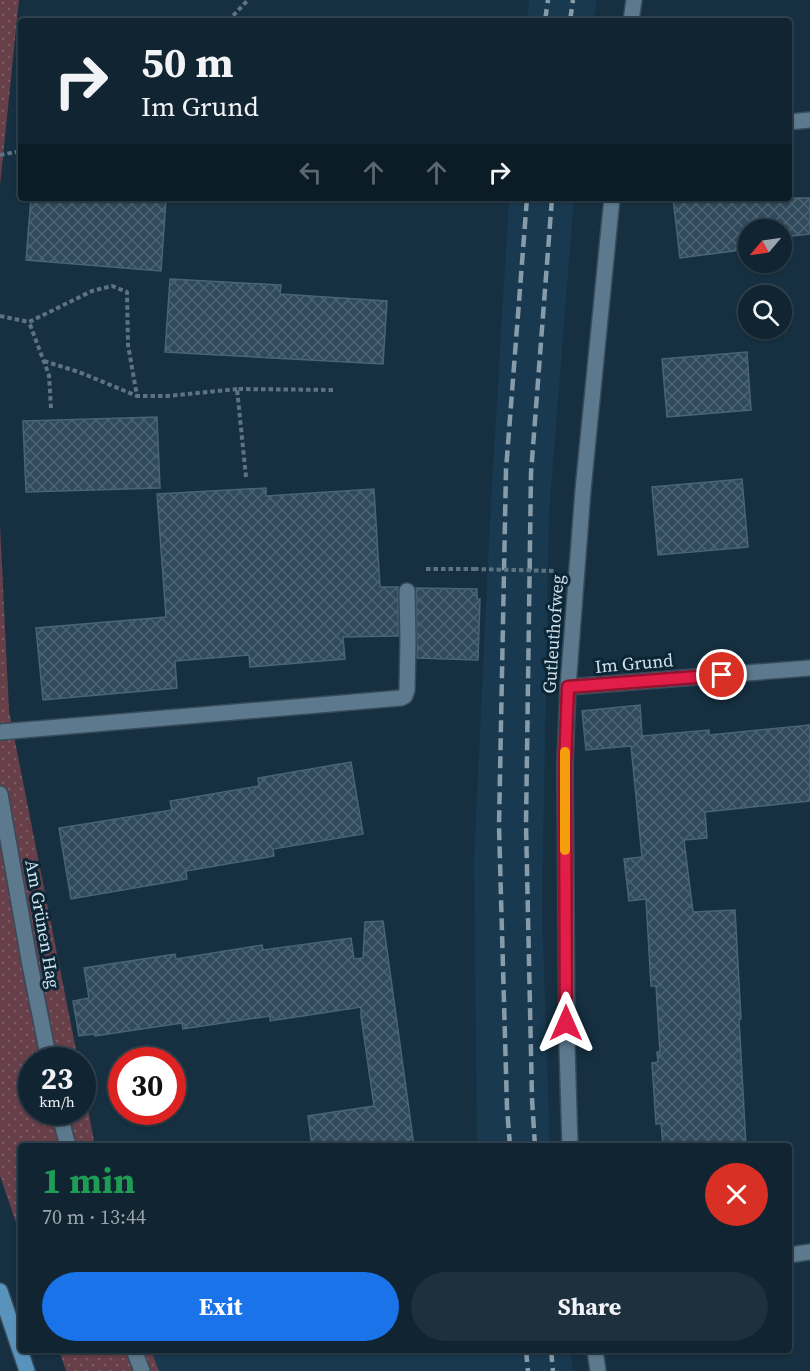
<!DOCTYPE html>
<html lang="en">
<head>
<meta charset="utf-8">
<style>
	:root { --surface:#102431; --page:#1e303d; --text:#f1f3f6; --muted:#9ca4ab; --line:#30414d; --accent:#1a73e8 }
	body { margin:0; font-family:"Source Serif 4",serif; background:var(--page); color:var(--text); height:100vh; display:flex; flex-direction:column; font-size:22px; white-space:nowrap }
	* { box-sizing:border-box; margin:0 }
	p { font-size:20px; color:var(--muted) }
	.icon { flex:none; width:33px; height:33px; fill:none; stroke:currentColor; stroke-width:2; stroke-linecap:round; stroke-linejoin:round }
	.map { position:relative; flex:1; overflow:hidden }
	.drawer { position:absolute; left:18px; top:1143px; width:774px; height:210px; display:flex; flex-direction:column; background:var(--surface); border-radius:6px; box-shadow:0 2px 4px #0004,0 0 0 2px var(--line) }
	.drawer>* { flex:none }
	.hud { position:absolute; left:18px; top:18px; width:774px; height:183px; border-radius:6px; box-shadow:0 2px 4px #0004,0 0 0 2px var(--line); background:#102431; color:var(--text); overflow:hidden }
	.needle { width:39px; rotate:241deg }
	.buttons { position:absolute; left:738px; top:219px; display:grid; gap:12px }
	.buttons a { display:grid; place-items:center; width:54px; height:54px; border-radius:50%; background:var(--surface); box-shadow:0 2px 4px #0004,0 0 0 2px var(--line); font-size:30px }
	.speed { position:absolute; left:18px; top:1047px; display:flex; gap:12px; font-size:30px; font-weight:700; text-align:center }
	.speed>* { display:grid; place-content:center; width:78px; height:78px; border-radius:50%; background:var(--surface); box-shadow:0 2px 4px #0004,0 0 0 2px var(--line); line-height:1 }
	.speed small { font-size:15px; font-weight:400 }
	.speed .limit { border:9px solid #d22; background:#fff; color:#111 }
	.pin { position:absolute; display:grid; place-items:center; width:51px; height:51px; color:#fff; margin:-26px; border:3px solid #fff; border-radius:50%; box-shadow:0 2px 6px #0007 }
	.me { position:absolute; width:66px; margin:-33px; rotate:0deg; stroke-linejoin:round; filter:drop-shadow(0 0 4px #0008) }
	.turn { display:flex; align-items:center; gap:21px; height:126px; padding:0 24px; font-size:27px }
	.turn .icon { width:78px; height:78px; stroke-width:2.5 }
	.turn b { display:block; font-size:42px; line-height:51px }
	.lanes { display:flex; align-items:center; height:57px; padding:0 24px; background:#0003; justify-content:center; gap:30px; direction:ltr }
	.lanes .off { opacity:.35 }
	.round { display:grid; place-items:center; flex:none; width:63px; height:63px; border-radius:32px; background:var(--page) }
	.head { display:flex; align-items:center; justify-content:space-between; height:102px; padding:0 24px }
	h1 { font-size:36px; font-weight:700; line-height:45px; color:#1e9e55 }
	.button { display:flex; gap:12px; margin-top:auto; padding:12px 24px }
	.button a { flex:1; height:69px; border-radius:36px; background:var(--accent); color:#fff; font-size:24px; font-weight:700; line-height:69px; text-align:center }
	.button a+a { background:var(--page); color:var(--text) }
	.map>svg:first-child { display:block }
	.built { fill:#18394f }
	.grass { fill:url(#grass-dots) }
	.building { fill:url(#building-cross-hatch); stroke:#496477; stroke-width:1.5 }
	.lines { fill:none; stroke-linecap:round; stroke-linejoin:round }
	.service-casing { stroke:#364b5a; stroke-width:18 }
	.minor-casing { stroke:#364b5a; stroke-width:18 }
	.primary-casing { stroke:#364b5a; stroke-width:18 }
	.path { stroke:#5d7382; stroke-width:4; stroke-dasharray:4.5 3; stroke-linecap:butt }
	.service { stroke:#5d798d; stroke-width:15 }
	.minor { stroke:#5d798d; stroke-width:15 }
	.primary { stroke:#5993bb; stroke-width:15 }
	.rail { stroke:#879ba8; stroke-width:4.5; stroke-dasharray:12 6; stroke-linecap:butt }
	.path-bridge { stroke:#5d7382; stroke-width:4; stroke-dasharray:4.5 3; stroke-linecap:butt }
	.route-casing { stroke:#92132f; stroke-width:15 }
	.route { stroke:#e11d48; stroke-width:10 }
	.slow { stroke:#f59e0b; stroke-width:10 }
	.labels { text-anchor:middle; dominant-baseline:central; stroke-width:6; stroke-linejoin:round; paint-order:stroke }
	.street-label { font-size:18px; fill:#d1e0eb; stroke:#0b2636 }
</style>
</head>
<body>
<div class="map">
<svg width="810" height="1371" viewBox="0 0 810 1371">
	<defs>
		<pattern id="grass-dots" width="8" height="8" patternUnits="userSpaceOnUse" patternTransform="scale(1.5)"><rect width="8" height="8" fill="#663f49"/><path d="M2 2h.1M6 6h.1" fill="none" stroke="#7b5a63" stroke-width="1.8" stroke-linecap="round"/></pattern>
		<pattern id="building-cross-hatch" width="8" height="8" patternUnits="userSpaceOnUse" patternTransform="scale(1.5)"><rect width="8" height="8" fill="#304a5c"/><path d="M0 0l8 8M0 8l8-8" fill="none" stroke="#4d6474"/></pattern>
	</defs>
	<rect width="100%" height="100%" fill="#163041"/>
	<g class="built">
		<polygon points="529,0 597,0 593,21 527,21"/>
		<polygon points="509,198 574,198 549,514 542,910 550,1146 477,1146 474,860 490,519"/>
		<polygon points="151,1350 570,1350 573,1371 159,1371"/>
	</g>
	<g class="grass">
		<polygon points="0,0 19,0 0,185"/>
		<polygon points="0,525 9,711 78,1060 32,1060 32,1112 82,1112 83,1083 95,1146 21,1146 21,1237 0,1176"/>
		<polygon points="59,1350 151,1350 159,1371 66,1371"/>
	</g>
	<g class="building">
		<polygon points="31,198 146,198 166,200 161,271 26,260"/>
		<polygon points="673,198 810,198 810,234 782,237 782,230 748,230 748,241 740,242 741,250 680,258"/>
		<polygon points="170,279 281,285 280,294 387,301 383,364 165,352"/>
		<polygon points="747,352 751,410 667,417 662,359"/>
		<polygon points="157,417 160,488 26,492 23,421"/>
		<polygon points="742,479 748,547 658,555 652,487"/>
		<polygon points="266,488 266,496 374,489 380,587 398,587 398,636 343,637 345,659 250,667 249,655 175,661 177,688 43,700 36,628 166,617 157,494"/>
		<polygon points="416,588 477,589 477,599 480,599 478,660 417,658"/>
		<polygon points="640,705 642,736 709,730 709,735 810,725 810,801 705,812 707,838 684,840 693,912 735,910 741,1019 739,1019 746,1146 663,1146 661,1123 656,1124 652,1063 658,1062 657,1052 660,1052 656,986 651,986 646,899 629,901 624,859 642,857 631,746 586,750 582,711"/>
		<polygon points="351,762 363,834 273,849 274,856 186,871 187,879 71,899 59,828 172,810 170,801 259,786 258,778"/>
		<polygon points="383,921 414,1146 312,1146 308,1116 374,1106 361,1016 361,1007 270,1021 270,1016 183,1029 182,1023 95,1036 94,1034 79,1036 73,1001 89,998 84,968 175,954 176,959 262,945 263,950 351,938 354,959 363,958 365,922"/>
	</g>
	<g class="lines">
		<defs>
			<g id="service">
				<polyline points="0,732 401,698 405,696 407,690 408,641 407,591"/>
				<polyline points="789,1255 810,1252"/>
			</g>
			<g id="minor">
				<polyline points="631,21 634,0"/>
				<polyline points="789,122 810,120"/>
				<polyline points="568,687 810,668"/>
				<polyline points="0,794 30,965 49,1060"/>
				<polyline points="59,1112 68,1146"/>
				<polyline points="570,1146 567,1046 565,764 568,687 583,490 612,198"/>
				<polyline points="134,1350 142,1371"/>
				<polyline points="595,1350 598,1371"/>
			</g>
			<polyline id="primary" points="0,1291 27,1371"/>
		</defs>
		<use href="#service" class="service-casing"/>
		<use href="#minor" class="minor-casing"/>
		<use href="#primary" class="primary-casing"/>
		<g class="path">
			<polyline points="228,21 248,0"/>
			<polyline points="0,155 21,151"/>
			<polyline points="0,316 29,322"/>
			<polyline points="44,361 79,372 137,396"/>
			<polyline points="51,408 49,375 29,322 92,291 112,286 127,292 128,345 137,396 167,396 237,389"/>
			<polyline points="246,477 237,389 336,390"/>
			<polyline points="426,569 474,569"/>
		</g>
		<use href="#service" class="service"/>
		<use href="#minor" class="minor"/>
		<use href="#primary" class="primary"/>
		<g class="rail">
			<polyline points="545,21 548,0"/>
			<polyline points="570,21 573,0"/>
			<polyline points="510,1146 507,1108 499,826 506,470 527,198"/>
			<polyline points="535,1146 532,1099 526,824 531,473 552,198"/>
			<polyline points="526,1350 528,1371"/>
			<polyline points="551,1350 553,1371"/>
		</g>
		<polyline class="path-bridge" points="474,569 555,571 555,577"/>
	</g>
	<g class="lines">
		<defs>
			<polyline id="route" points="566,1023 565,764 568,687 722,675"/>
		</defs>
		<use href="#route" class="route-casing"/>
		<use href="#route" class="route"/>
		<polyline class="slow" points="565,752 565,850"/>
	</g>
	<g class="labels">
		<g class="street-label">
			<text transform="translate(553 634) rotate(-86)">Gutleuthofweg</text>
			<text transform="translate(634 663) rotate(-5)">Im Grund</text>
			<text transform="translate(43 924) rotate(80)">Am Grünen Hag</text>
		</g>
	</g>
</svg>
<div class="buttons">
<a><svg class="needle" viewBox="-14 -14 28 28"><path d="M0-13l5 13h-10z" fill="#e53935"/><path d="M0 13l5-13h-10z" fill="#9ca4ab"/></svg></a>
<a><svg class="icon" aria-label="search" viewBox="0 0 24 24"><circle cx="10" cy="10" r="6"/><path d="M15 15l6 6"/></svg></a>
</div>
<div class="speed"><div>23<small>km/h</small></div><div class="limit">30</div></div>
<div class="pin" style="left:722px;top:675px;background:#d93025"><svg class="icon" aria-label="arrive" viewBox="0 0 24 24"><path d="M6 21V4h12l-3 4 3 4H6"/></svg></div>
<svg class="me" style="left:566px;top:1023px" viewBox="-20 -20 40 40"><path d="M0-17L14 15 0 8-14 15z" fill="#e11d48" stroke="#fff" stroke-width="4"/></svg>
<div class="hud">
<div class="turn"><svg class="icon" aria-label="right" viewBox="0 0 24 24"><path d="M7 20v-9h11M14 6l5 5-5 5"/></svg><div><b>50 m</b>Im Grund</div></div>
<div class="lanes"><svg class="icon off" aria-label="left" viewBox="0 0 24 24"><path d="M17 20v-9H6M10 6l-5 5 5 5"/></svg><svg class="icon off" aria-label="ahead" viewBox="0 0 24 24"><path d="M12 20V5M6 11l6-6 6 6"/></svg><svg class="icon off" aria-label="ahead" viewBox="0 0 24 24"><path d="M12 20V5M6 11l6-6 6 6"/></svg><svg class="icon" aria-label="right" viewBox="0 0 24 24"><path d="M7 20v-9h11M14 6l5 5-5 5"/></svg></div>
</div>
<section class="drawer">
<div class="head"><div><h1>1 min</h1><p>70 m · 13:44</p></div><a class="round" style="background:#d93025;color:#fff"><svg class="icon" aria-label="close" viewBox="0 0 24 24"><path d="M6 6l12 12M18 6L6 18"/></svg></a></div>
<div class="button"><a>Exit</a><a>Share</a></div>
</section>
</div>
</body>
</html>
